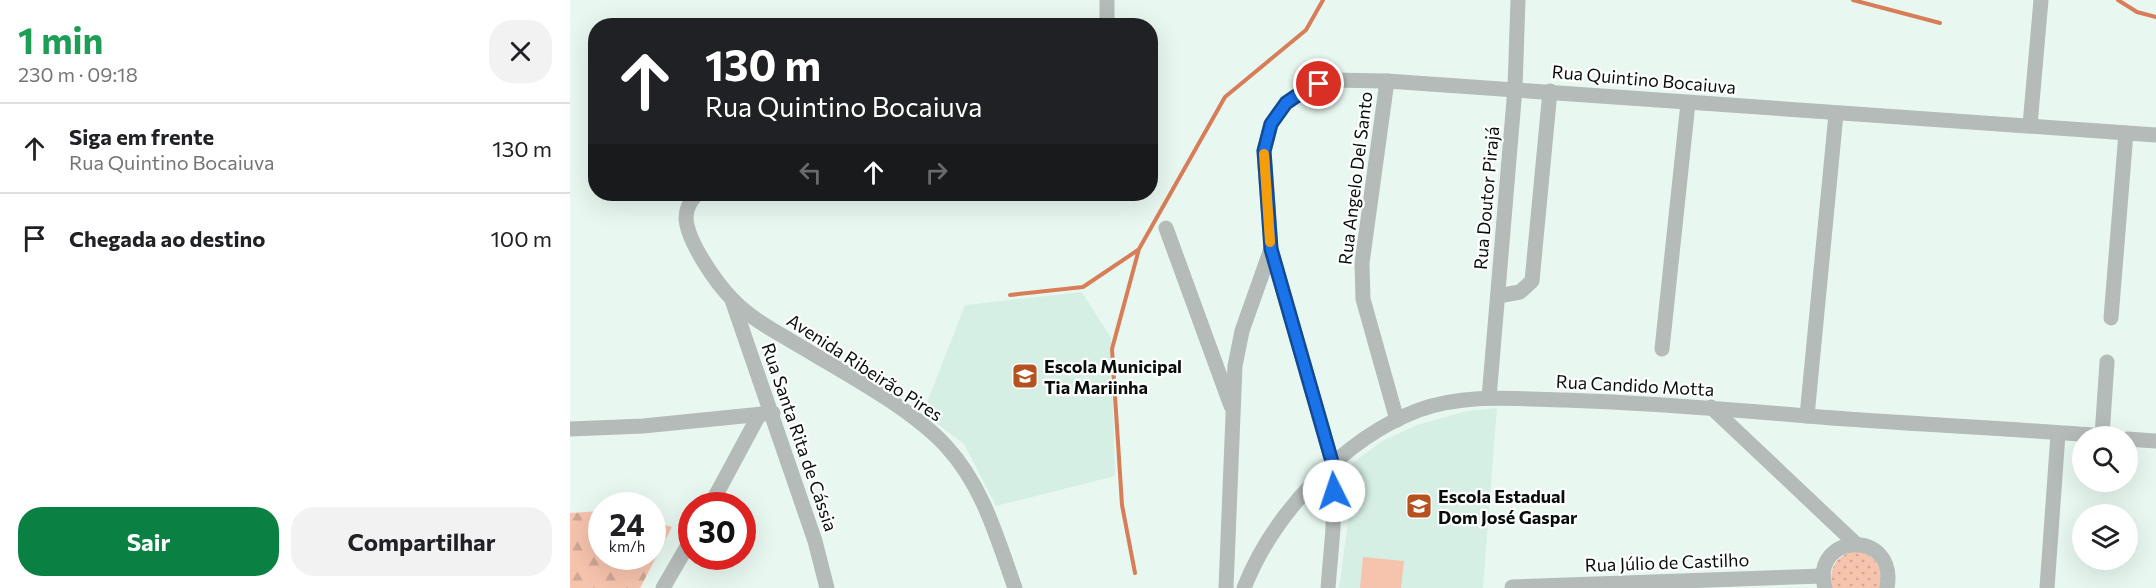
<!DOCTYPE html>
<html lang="pt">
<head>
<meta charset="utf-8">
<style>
	:root { --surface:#fff; --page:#f2f2f2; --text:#202124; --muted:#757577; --line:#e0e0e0; --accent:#0b8043 }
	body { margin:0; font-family:Commissioner,sans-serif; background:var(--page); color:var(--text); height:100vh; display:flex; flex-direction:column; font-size:22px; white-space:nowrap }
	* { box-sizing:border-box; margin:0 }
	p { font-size:20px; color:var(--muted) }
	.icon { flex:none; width:33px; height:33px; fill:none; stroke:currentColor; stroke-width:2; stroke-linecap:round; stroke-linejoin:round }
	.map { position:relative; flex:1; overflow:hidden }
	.details { display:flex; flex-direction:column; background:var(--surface); width:570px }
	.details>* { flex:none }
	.top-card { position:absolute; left:18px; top:18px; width:570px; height:183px; border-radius:24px; box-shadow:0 6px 24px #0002; background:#202124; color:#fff; overflow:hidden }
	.controls { position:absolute; left:1502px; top:426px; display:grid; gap:12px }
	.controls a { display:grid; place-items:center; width:66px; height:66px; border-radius:50%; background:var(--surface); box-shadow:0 6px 24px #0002; font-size:30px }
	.speed { position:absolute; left:18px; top:492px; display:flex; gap:12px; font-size:30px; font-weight:700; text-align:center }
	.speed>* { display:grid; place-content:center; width:78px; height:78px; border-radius:50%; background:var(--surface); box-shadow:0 6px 24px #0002; line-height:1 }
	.speed small { font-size:15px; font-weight:400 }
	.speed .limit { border:9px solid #d22; background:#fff; color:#111 }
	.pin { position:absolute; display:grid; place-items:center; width:51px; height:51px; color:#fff; margin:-26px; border:3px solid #fff; border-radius:50%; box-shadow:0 2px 6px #0007 }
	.me { position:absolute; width:66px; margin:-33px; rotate:356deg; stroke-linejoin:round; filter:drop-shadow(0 0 4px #0008) }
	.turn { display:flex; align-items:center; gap:21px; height:126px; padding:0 18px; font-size:27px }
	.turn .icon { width:78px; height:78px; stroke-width:2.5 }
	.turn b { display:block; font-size:42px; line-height:51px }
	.lanes { display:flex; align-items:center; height:57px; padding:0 18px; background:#0003; justify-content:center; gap:30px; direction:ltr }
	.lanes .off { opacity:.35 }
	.round { display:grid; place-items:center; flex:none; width:63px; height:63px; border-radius:24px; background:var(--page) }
	.summary { display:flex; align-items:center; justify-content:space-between; height:102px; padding:0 18px }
	h1 { font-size:36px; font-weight:700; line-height:45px; color:#1e9e55 }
	.cta { display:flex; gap:12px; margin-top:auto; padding:12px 18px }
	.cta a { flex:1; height:69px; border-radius:24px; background:var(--accent); color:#fff; font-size:24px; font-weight:700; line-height:69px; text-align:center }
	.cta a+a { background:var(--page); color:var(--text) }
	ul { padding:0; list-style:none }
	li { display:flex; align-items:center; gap:18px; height:90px; padding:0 18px; border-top:2px solid var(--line) }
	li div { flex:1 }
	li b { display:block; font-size:22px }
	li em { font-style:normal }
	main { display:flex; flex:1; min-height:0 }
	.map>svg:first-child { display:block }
	.built { fill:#d6efe4 }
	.grass { fill:#f6c3ad }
	.forest { fill:url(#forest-firs) }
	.park { fill:url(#park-dots) }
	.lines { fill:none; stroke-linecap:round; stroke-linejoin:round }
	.stream { stroke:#d77e58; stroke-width:4 }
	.street { stroke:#b4bbb8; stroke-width:15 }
	.route-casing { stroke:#114b97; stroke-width:15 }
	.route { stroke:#1a73e8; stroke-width:10 }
	.slow { stroke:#f59e0b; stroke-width:10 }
	.labels { text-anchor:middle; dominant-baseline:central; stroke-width:4.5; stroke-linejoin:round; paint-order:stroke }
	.street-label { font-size:18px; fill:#080e0c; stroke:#fff }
	.poi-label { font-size:18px; font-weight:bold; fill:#080e0c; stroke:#fff; text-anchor:start }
</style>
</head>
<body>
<main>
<section class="details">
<div class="summary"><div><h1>1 min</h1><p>230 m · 09:18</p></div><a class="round"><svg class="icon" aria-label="close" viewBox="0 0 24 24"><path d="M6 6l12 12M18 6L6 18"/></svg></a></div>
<ul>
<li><svg class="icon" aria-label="ahead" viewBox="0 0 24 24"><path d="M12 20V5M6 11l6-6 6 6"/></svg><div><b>Siga em frente</b><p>Rua Quintino Bocaiuva</p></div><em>130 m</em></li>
<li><svg class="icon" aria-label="arrive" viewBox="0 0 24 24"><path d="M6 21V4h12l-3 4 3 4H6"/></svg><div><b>Chegada ao destino</b></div><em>100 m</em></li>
</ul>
<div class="cta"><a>Sair</a><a>Compartilhar</a></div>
</section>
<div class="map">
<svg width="1586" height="588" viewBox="0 0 1586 588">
	<defs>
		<pattern id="forest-firs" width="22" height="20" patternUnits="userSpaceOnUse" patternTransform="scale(1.5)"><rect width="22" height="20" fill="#f6c3ad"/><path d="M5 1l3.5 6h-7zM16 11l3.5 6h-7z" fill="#d1a694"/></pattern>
		<pattern id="park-dots" width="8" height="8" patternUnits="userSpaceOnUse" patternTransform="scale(1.5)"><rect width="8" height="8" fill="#f6c3ad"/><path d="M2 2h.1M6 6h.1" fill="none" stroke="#d1a694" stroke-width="1.8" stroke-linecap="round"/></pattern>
	</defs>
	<rect width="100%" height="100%" fill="#e8f8f1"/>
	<g class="built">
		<polygon points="512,292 541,338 545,476 426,506 394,444 353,413 395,305"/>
		<polygon points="927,408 913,588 769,588 778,522 778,471 783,463 812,441 847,425 897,411"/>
	</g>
	<polygon class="grass" points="793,557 834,561 831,588 790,588"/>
	<polygon class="forest" points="31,511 32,556 82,556 83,522 102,527 70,588 0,588 0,513"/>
	<path class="park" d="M1284 551C1306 553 1312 568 1311 588H1262C1259 569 1264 557 1284 551Z"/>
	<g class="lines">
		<g class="stream">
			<polyline points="1283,0 1370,23"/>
			<polyline points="1548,0 1567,12 1586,17"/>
			<polyline points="440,295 513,287 568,250"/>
			<polyline points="565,573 552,505 542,349 569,249 655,97 736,30 753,0"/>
		</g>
		<g class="street">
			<polyline points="537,0 537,26"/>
			<polyline points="817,81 792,263 793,299 827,420"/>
			<polyline points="1460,125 1471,0"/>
			<path d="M127 194C121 200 116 208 116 218 117 241 146 283 163 300 178 316 199 328 218 339 266 368 339 406 376 446 413 486 427 538 445 588"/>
			<polyline points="596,228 661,406"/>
			<polyline points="928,296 950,292 962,281 980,91"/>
			<polyline points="162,300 245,541 257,588"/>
			<polyline points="1541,318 1556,133"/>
			<polyline points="1092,349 1118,103"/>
			<polyline points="919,398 945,88 948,0"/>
			<polyline points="1141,407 1286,544"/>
			<polyline points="1237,416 1266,114"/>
			<polyline points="0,429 73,426 203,413"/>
			<polyline points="1532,436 1537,362"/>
			<polyline points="1557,439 1586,441"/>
			<polyline points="140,506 189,415"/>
			<polyline points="942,587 1253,576"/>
			<polyline points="93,588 122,538"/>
			<polyline points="656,588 665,366 672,331 701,249"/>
			<path d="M674 588C703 514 774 438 849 410 896 393 946 399 995 400 1076 403 1156 409 1237 416 1336 424 1436 428 1535 436"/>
			<polyline points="758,588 763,529 763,465 701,249 694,151 701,124 716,103 738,88 761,80 817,81 1586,135"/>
			<path d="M1255 588C1240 533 1328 528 1317 588"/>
			<polyline points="1477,588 1488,434"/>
		</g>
	</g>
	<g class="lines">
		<defs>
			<polyline id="route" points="749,84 738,88 716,103 701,124 694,151 701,249 763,465 764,491"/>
		</defs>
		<use href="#route" class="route-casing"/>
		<use href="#route" class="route"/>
		<polyline class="slow" points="694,154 700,242"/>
	</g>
	<defs>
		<symbol id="school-square" viewBox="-11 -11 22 22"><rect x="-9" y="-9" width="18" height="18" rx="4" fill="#b65120" stroke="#fff"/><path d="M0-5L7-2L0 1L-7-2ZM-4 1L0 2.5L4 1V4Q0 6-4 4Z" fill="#fff"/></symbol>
	</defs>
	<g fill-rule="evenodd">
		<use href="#school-square" x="440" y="361" width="30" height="30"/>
		<use href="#school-square" x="834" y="491" width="30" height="30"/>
	</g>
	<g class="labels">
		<g class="street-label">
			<text transform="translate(1074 79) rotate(5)">Rua Quintino Bocaiuva</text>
			<text transform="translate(785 178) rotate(-83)">Rua Angelo Del Santo</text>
			<text transform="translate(916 198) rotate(-85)">Rua Doutor Pirajá</text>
			<text transform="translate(295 367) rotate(33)">Avenida Ribeirão Pires</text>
			<text transform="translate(1065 385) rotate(3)">Rua Candido Motta</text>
			<text transform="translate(230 437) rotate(71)">Rua Santa Rita de Cássia</text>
			<text transform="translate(1097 562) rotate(-2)">Rua Júlio de Castilho</text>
		</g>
		<g class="poi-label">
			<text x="474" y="366">Escola Municipal<tspan x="474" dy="21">Tia Mariinha</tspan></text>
			<text x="868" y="496">Escola Estadual<tspan x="868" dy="21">Dom José Gaspar</tspan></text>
		</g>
	</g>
</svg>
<div class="controls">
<a><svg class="icon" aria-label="search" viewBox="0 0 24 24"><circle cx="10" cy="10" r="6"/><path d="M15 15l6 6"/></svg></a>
<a><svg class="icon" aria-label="layers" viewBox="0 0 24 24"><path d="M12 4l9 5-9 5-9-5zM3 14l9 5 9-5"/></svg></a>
</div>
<div class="speed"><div>24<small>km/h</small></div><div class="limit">30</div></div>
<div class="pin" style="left:749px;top:84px;background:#d93025"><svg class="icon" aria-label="arrive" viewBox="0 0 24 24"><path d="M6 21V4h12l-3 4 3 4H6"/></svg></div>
<svg class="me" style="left:764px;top:491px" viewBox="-20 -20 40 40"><circle r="19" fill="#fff"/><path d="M0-13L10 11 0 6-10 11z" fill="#1a73e8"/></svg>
<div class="top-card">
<div class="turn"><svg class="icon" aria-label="ahead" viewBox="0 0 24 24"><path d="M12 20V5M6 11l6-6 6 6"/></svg><div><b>130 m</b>Rua Quintino Bocaiuva</div></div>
<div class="lanes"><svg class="icon off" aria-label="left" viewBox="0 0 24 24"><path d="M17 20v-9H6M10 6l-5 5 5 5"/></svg><svg class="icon" aria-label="ahead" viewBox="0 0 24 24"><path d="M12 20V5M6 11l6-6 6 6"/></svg><svg class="icon off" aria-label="right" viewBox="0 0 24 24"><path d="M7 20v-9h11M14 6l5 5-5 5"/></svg></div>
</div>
</div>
</main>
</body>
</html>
